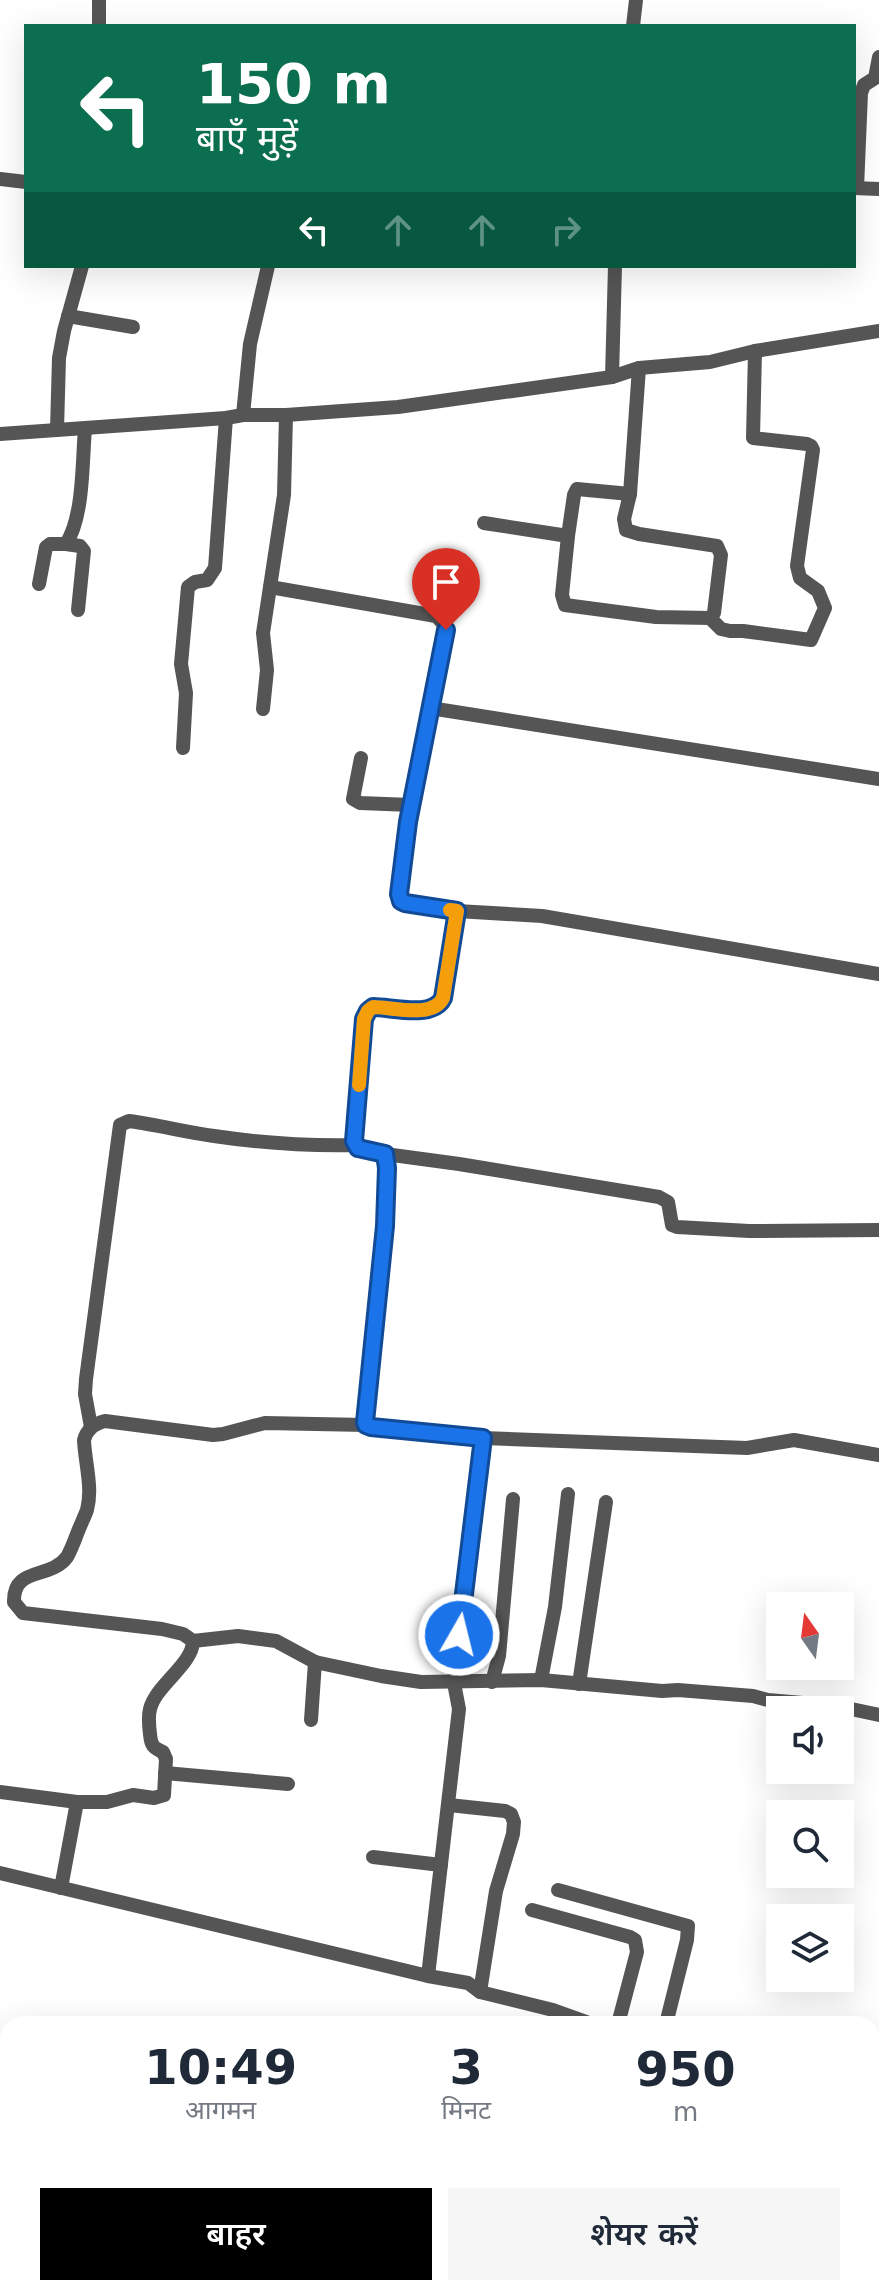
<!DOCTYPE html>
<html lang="hi">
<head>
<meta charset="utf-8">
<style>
	:root { --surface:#fff; --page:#f6f6f7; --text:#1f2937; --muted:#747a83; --accent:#000 }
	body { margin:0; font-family:"DejaVu Sans","Noto Sans Devanagari",sans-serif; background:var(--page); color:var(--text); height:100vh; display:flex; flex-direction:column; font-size:30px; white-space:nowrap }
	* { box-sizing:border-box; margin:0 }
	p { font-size:26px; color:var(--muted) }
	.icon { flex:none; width:44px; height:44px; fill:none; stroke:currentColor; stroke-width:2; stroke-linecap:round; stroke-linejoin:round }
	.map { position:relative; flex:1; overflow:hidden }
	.panel { position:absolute; left:0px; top:2016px; width:880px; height:280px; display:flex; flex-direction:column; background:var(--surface); border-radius:24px 24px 0 0; box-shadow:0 8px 32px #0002 }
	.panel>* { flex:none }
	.guide { position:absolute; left:24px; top:24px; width:832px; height:244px; border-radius:0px; box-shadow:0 8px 32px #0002; background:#0b6e4f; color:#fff; overflow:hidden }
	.needle { width:52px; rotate:346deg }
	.fabs { position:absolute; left:766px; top:1592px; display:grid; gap:16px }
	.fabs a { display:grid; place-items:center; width:88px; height:88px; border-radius:0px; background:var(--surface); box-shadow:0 8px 32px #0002; font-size:40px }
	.pin { position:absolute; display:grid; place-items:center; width:68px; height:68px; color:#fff; margin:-82px -34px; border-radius:50% 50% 50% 0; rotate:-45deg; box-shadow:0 0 8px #0007 }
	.pin .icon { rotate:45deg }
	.me { position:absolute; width:88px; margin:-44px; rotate:8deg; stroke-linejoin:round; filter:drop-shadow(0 0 6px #0008) }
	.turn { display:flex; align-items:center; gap:28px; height:168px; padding:0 40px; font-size:36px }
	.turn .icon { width:104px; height:104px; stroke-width:2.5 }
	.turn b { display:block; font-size:56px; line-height:68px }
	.lanes { display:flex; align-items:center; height:76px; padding:0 40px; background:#0003; justify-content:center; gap:40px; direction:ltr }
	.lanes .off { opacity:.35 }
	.eta { display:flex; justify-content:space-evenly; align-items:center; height:136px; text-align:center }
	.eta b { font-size:48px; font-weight:600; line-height:56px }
	.action { display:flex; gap:16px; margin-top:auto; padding:16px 40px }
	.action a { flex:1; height:92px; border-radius:0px; background:var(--accent); color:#fff; font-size:32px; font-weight:600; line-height:92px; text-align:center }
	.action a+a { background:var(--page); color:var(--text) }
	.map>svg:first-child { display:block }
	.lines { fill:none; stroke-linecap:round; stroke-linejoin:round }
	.minor { stroke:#555; stroke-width:14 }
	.route-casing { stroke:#114b97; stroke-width:20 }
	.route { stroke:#1a73e8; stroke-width:14 }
	.slow { stroke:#f59e0b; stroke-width:14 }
</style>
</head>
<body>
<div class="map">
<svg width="879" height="2296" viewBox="0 0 879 2296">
	<rect width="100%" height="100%" fill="#fff"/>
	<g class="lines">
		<g class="minor">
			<polyline points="99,26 99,0"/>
			<polyline points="633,26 636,0"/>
			<polyline points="0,179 26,182"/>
			<polyline points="854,188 879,189"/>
			<polyline points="857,188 861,93 864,85 875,78 879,57"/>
			<polyline points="68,316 133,327"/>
			<polyline points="639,368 630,494 624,519 626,530 639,534 717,546 721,555 714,613 710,618 721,629 730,631 743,631 811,640 825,608 818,591 800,578 797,566 813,450 811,446 807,444 753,438 755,351"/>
			<polyline points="612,377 615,266"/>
			<polyline points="243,415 250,344 268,266"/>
			<polyline points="57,430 59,358 64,331 82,266"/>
			<polyline points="0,434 226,418 243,415 286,415 398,407 612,377 639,368 710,362 755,351 879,331"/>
			<polyline points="484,523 568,536 574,495 577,489 630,494"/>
			<polyline points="568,536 562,595 565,605 656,617 710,618"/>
			<polyline points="66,544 80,546 84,551 78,610"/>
			<path d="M39 584 46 547 50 544H66C84 516 82 462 85 429"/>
			<path d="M270 587 436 616C444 623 446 627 445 638L408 822 399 894 401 901 457 911 542 916 879 974"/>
			<polyline points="430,708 879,779"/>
			<polyline points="263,709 267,670 263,633 284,495 286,415"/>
			<polyline points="183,748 186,693 181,664 188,587 195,582 207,580 215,568 226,418"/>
			<polyline points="361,758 353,799 360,803 411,805"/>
			<polyline points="385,1154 459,1164 659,1197 668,1202 672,1225 677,1227 749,1231 879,1230"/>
			<path d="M91 1427 85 1394 86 1379 120 1125 129 1121C158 1125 186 1132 214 1136 261 1143 308 1146 356 1145"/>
			<polyline points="483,1438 747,1448 794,1440 879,1455"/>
			<polyline points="193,1641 238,1636 276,1641 315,1662"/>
			<polyline points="541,1680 555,1607 568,1494"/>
			<polyline points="492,1682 499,1656 513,1499"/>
			<polyline points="579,1684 606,1502"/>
			<polyline points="311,1720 315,1662 381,1676 421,1682 541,1680 662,1691 678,1690 753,1696 768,1700 837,1706 879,1715"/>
			<polyline points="165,1773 288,1784"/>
			<path d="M0 1792 77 1802H107L133 1795 154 1798 164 1795 166 1759 163 1752C153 1748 151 1745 150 1734 149 1726 148 1717 150 1709 156 1685 193 1664 193 1641L183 1634 162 1629 23 1613 14 1602C13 1566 50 1580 67 1557 71 1550 74 1542 77 1534 80 1526 84 1518 87 1510 93 1488 85 1463 84 1440 87 1429 94 1424 105 1421L213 1435 223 1434 265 1423 366 1425"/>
			<polyline points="449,1805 505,1811 511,1814 514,1822 513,1834 496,1891 480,1992"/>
			<polyline points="373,1857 441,1865"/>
			<polyline points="0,1873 428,1976 468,1983 480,1992 553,2010 592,2024"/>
			<polyline points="61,1888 77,1802"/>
			<polyline points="558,1890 688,1926 687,1940 666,2024"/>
			<polyline points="532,1910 630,1937 635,1940 637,1952 618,2024"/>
			<path d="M428 1976 459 1709 454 1683 456 1656 484 1441 483 1438 477 1437 371 1427 365 1422 385 1226 387 1168 385 1154 358 1148 354 1141 364 1019 368 1011 373 1007C392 1007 433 1019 443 998L457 911"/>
			<polyline points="872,2149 876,2120"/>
			<polyline points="872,2266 879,2267"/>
			<polyline points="325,2296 326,2288"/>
			<polyline points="831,2296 836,2288"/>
		</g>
	</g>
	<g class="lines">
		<defs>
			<path id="route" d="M446 630 408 822 399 894 401 901 405 903 457 911 443 998C433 1019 392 1007 373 1007L368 1011 364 1019 354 1141 358 1148 385 1154 387 1168 385 1226 365 1422 366 1425 371 1427 483 1438 459 1635"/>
		</defs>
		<use href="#route" class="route-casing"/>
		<use href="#route" class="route"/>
		<path class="slow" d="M359 1085 364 1019 368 1011 373 1007C392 1007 433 1019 443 998L457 911 450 910"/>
	</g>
</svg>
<div class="fabs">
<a><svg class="needle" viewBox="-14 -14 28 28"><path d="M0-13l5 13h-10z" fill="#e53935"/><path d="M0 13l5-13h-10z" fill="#747a83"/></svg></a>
<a><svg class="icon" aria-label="sound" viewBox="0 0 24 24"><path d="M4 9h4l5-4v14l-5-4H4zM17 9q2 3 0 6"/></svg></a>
<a><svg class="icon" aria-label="search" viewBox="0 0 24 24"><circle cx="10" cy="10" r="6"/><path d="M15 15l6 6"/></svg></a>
<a><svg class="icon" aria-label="layers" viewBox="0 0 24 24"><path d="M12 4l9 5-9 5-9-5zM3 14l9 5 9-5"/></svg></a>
</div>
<div class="pin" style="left:446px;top:630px;background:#d93025"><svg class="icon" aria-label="arrive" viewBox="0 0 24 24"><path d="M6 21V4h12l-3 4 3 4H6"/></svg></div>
<svg class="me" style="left:459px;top:1635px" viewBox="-20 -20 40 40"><circle r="17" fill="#1a73e8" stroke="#fff" stroke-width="3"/><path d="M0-11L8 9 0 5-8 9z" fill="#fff"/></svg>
<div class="guide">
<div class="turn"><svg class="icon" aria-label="left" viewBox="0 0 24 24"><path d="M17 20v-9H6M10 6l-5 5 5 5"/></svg><div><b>150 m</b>बाएँ मुड़ें</div></div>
<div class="lanes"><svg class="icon" aria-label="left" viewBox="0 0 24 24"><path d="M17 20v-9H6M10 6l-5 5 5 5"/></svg><svg class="icon off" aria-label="ahead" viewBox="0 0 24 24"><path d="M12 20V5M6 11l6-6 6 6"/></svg><svg class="icon off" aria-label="ahead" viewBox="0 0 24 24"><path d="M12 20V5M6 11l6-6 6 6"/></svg><svg class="icon off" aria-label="right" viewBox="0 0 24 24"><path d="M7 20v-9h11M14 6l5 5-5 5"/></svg></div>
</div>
<section class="panel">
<div class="eta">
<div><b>10:49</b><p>आगमन</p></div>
<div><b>3</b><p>मिनट</p></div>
<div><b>950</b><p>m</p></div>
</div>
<div class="action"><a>बाहर</a><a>शेयर करें</a></div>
</section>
</div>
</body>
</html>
